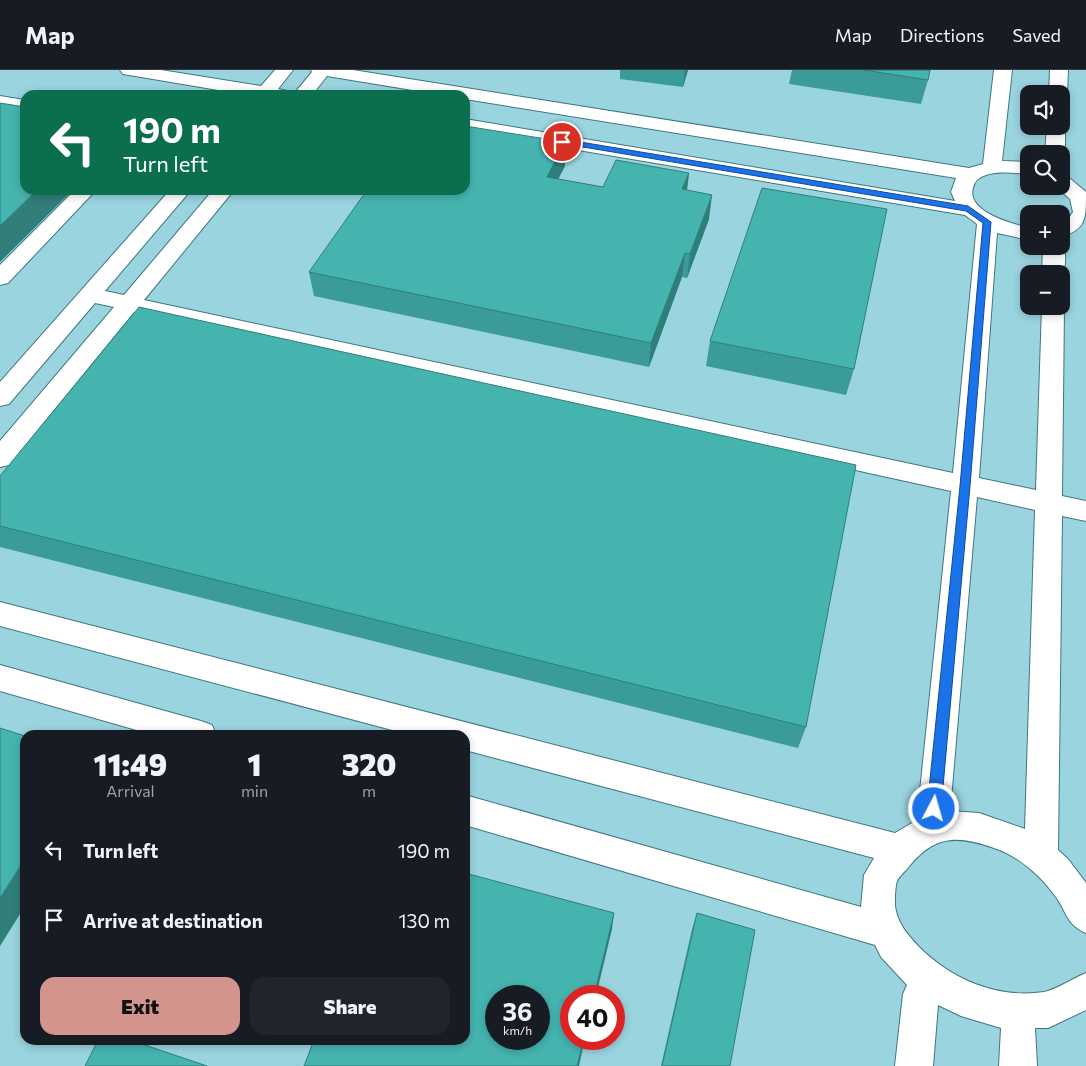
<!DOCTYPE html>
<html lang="en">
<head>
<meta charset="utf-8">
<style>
	:root { --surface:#171b24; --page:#20242c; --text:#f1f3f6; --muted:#9ea1a6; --line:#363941; --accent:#d3948e }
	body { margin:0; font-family:Commissioner,sans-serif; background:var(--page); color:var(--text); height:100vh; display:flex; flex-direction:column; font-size:19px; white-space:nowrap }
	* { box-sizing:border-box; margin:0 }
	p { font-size:16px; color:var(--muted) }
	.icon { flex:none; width:28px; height:28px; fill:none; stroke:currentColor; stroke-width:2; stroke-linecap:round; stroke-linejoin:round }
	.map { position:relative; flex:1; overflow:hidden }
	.sheet { position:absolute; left:20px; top:660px; width:450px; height:315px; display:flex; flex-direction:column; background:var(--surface); border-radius:15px; box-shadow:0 2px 8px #0003 }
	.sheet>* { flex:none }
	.hud { position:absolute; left:20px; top:20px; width:450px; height:105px; border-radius:15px; box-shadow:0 2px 8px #0003; background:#0b6e4f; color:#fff; overflow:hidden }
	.fabs { position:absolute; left:1020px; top:15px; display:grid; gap:10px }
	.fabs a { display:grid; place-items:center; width:50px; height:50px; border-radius:10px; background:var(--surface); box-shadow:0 2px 8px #0003; font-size:25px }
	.speed { position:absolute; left:485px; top:915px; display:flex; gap:10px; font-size:25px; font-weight:700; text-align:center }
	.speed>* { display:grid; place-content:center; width:65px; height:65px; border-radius:50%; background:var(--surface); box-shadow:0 2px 8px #0003; line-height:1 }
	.speed small { font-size:12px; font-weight:400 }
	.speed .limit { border:8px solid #d22; background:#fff; color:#111 }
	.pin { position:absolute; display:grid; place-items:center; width:42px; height:42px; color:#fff; margin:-21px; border:2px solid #fff; border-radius:50%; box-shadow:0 1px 5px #0007 }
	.me { position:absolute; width:55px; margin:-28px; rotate:6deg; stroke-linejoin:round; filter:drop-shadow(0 0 4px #0008) }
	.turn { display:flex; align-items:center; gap:18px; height:105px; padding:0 20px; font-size:22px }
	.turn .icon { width:65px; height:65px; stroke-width:2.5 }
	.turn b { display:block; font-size:35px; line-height:42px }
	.eta { display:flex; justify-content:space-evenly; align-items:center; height:85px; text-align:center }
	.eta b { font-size:30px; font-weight:800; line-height:35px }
	.button { display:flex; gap:10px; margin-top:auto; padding:10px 20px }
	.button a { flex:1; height:58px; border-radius:15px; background:var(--accent); color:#111; font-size:20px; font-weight:800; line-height:58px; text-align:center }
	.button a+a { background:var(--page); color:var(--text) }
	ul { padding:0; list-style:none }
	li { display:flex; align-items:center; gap:15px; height:70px; padding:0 20px }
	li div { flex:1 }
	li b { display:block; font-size:19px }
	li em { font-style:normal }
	header { display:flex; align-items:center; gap:30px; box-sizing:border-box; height:70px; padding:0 25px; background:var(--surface); border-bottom:1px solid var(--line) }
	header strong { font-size:24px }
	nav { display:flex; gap:28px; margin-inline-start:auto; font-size:18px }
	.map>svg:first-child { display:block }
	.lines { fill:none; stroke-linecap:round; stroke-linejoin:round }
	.minor-casing { stroke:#3f7781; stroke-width:2 }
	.minor { fill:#fff; fill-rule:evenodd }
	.wall { fill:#3b9b96 }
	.shaded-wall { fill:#307e7a }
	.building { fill:#45b4af; stroke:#307e7a; fill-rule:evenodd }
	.route { fill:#1a73e8; stroke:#114b97 }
</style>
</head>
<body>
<header>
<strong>Map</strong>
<nav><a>Map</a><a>Directions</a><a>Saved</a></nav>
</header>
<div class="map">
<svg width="1086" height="996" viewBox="0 0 1086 996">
	<rect width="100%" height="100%" fill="#9ad4df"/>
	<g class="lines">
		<defs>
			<g id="minor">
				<polygon points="120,0 161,0 261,16 275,0 293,0 278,19 287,21 290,25 248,25 129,5 123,4"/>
				<path d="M311 0H353L969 98 983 94 994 0H1012L1002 91 1029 92V104C1014 103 999 101 986 105 979 107 974 112 973 118 966 142 1013 154 1029 158V170L997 163 979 408 1036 420 1042 236H1061V231L1064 236 1062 426 1086 431V451L1062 446 1058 780 1068 789 1086 813V863C1067 855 1067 843 1056 827 1041 806 1019 786 994 778 955 764 933 766 907 799 904 802 899 807 897 811 895 817 894 835 896 841 899 855 908 865 918 876 951 909 996 929 1044 922 1058 919 1073 908 1086 903V940L1048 958H1035L1037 996H999L1001 958 961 946 938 935 933 996H895L903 924 907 915 881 887 875 875 465 755V725L861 837 864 805 874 788 465 680V665H411L0 556V532L895 763 917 750 951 421 134 242 9 395 0 397V371L114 237 95 233 9 334 0 336V312L170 120H191L105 221 124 225 213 120H234L144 230 953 403 977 154 965 145 465 61V49L955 131 951 122 956 108 465 29V25H443L327 6 312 25H293L312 2ZM977 427 1035 440 1025 759 979 743 950 741Z"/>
				<polygon points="1050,0 1068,0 1067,24 1064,28 1061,29 1061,24 1049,24"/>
				<polygon points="0,26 25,30 25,42 0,36"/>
				<polygon points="1061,52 1065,56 1065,84 1061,88 1061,84 1045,84 1047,56 1061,56"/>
				<path d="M1061 105 1068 107 1086 122C1086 150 1086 159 1061 167V154L1066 152 1073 142 1070 129 1055 116H1061Z"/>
				<polygon points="75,120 96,120 8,213 0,215 0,195"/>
				<path d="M1061 171C1067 179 1066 200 1061 208V204H1042L1043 176H1061Z"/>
				<polygon points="0,595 201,651 212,655 216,665 154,665 0,621"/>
			</g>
		</defs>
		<use href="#minor" class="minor-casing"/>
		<use href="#minor" class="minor"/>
	</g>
	<g class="wall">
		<polygon points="620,0 688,0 683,17 620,9"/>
		<polygon points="792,0 930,0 928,10 921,34 789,14"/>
		<polygon points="565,72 565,96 558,109 603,117 689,103 687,120 709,149 687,208 682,207 649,297 314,226 309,202"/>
		<polygon points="710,271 854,299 846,325 706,296"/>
		<polygon points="0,406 806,657 798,678 0,477"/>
		<polygon points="697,843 730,996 661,996 692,859"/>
	</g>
	<g class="shaded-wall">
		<polygon points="685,0 688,0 683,17"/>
		<polygon points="565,72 565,96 547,131 547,107"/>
		<polygon points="689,103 686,127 682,119"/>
		<polygon points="37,120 73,120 0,192 0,156"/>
		<polygon points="712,125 709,149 687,208 690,184"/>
		<polygon points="685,183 682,207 649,297 651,273"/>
		<polygon points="25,789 25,836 0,876 0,828"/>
		<polygon points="614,843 612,859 596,926 594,926"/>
		<polygon points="584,969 585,969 579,996 577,996"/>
	</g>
	<g class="building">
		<polygon points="864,0 930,0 928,10"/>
		<polygon points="0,33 25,37 25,120 37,120 0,156"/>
		<polygon points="465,56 565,72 547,107 603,117 616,90 689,103 682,119 712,125 690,184 685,183 651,273 309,202 367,120 465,120"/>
		<polygon points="762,118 887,139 854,299 710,271"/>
		<polygon points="139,237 856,395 806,657 0,456 0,406"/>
		<polygon points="0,658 25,666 25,789 0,828"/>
		<path d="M465 803 614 843 594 926H571V969H584L577 996H304L314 970H465ZM496 926H539V969H496Z"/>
		<polygon points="697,843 755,860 730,996 662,996"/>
		<polygon points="98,970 130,970 207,996 85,996"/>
	</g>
	<polygon class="route" points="562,69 968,136 991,152 970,416 941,739 939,743 934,745 929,743 927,739 960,416 983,153 966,141 559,73 558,72"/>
</svg>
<div class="fabs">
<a><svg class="icon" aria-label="sound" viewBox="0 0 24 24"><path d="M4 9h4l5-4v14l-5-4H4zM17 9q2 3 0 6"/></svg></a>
<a><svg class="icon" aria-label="search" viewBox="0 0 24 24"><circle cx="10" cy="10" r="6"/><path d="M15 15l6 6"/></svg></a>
<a>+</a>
<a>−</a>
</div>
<div class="speed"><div>36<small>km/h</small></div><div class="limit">40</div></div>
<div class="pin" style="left:562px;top:72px;background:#d93025"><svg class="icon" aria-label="arrive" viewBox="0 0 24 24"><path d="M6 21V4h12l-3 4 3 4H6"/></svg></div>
<svg class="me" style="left:934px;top:739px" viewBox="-20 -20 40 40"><circle r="17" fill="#1a73e8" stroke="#fff" stroke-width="3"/><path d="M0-11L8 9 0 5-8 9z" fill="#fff"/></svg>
<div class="hud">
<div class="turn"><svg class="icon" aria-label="left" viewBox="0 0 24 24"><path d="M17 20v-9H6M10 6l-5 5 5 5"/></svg><div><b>190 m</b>Turn left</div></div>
</div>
<section class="sheet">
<div class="eta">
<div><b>11:49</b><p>Arrival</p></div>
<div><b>1</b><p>min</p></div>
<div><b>320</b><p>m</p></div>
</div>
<ul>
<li><svg class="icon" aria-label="left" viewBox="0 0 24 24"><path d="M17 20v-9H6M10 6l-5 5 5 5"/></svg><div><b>Turn left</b></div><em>190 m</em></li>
<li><svg class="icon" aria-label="arrive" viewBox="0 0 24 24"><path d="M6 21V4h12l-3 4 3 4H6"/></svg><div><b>Arrive at destination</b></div><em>130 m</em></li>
</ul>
<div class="button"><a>Exit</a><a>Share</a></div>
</section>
</div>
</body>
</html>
